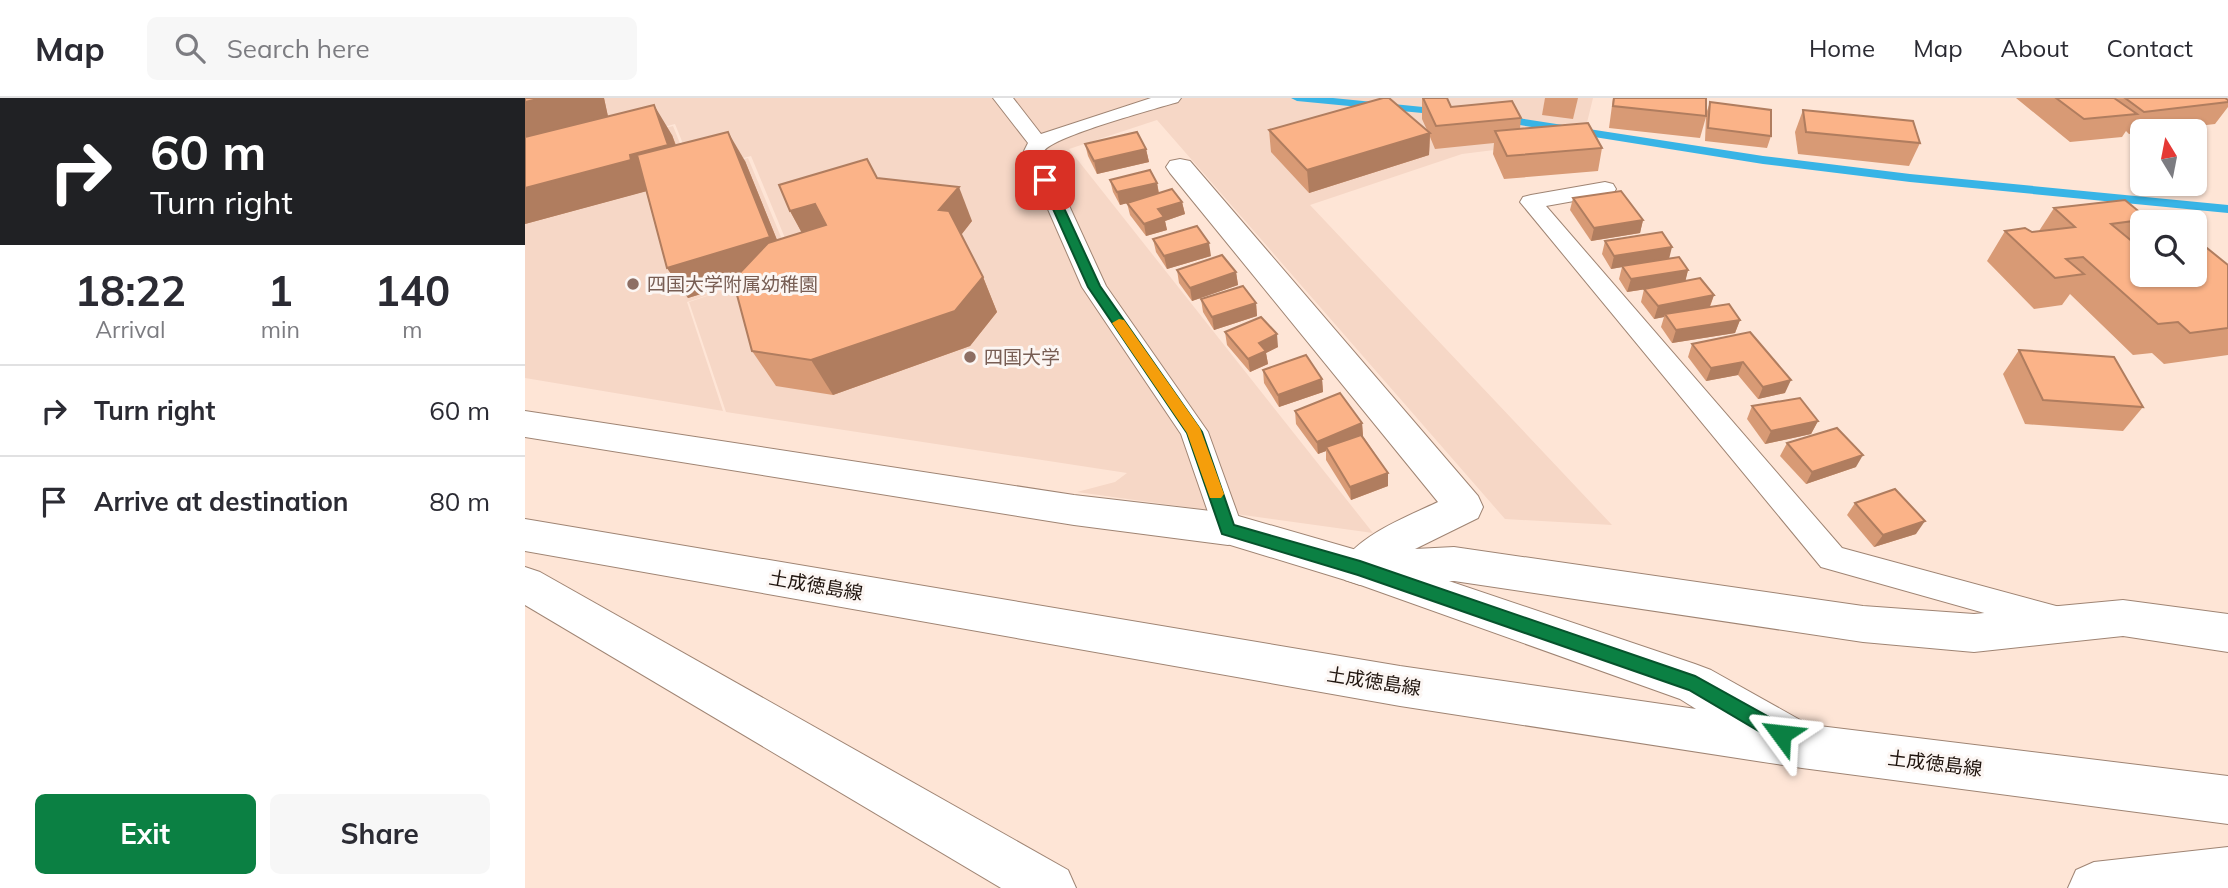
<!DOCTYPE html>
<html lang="en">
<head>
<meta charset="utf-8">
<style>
	:root { --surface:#fff; --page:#f7f7f7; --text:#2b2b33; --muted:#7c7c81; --line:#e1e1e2; --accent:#0b8043 }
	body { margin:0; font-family:Mulish,"Noto Sans JP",sans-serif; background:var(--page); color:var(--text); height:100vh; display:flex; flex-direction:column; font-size:26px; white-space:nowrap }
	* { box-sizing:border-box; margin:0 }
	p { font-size:23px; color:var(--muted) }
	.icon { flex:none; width:38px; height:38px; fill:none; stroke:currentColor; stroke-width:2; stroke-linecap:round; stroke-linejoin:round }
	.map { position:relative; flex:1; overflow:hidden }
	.drawer { display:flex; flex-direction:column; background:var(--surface); width:525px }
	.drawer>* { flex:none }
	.top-card { background:#202124; color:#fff; overflow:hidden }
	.needle { width:46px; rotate:350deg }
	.buttons { position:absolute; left:1605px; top:21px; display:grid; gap:14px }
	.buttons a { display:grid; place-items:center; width:77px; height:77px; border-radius:10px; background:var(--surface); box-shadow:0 2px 5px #0004; font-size:35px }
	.pin { position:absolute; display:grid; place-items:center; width:60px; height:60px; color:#fff; margin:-30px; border-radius:14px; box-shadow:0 4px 10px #0006 }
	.me { position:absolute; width:77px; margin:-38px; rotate:300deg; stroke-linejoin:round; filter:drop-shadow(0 0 5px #0008) }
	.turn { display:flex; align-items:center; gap:24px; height:147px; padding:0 35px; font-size:32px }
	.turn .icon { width:91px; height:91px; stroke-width:2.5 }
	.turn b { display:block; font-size:49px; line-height:60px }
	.eta { display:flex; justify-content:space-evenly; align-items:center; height:119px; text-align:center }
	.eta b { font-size:42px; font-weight:700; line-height:49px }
	.cta { display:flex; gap:14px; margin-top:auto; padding:14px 35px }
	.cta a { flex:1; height:80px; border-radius:10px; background:var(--accent); color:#fff; font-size:28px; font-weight:700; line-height:80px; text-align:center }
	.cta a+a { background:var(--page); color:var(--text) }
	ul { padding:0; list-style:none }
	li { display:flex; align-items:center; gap:21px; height:91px; padding:0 35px; border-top:2px solid var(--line) }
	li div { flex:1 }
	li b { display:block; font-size:26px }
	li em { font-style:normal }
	header { display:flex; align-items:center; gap:42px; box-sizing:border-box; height:98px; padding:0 35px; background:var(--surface); border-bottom:2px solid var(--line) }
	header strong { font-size:33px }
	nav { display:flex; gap:38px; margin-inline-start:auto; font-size:24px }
	.search { width:490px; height:63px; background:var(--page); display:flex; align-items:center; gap:18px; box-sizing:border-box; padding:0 24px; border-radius:10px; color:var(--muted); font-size:26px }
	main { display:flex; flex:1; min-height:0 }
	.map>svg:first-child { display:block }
	.built { fill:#f6d7c6 }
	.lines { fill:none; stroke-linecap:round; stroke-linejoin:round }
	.stream { fill:#38b4e6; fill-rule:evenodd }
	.lane-casing { stroke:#9f8473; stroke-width:2 }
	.street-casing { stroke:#9f8473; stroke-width:2 }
	.secondary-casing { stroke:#9f8473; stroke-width:2 }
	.lane { fill:#fff; fill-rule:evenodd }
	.street { fill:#fff; fill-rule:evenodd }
	.secondary { fill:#fff; fill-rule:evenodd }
	.wall { fill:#d89a75 }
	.shaded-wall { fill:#b07d5f }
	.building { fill:#fbb388; stroke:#b07d5f; stroke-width:2 }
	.route { fill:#0b8043; stroke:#07532c; stroke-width:2 }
	.slow { fill:#f59e0b }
	.education-dot { fill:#8d6e63; stroke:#fcf6f3; stroke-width:2.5 }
	.labels { text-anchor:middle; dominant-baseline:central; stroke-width:6; stroke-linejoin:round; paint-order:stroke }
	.education-label { font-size:19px; fill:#785e54; stroke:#fcf6f3; text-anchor:start }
	.street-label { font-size:19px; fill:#20150f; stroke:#fcf6f3 }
</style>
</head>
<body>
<header>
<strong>Map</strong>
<div class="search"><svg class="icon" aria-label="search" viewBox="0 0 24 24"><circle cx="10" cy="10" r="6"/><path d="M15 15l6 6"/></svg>Search here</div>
<nav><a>Home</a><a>Map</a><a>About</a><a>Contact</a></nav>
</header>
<main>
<section class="drawer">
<div class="top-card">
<div class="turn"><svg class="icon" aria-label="right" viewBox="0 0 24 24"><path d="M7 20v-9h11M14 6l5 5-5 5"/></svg><div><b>60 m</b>Turn right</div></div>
</div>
<div class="eta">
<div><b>18:22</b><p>Arrival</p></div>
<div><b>1</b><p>min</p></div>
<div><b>140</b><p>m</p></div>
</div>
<ul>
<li><svg class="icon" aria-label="right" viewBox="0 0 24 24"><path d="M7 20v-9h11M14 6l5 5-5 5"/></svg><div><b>Turn right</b></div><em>60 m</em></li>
<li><svg class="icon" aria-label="arrive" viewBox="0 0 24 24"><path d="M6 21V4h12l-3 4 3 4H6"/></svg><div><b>Arrive at destination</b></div><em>80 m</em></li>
</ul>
<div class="cta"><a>Exit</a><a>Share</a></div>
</section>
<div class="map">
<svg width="1703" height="790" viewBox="0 0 1703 790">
	<rect width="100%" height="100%" fill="#fee5d6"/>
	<polygon class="built" points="0,0 1068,0 1058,41 937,56 785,107 1087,427 980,421 632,22 544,51 848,435 552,394 590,384 602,375 201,314 164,204 242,178 162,204 198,313 0,280 0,66 148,28 167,75 223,60 269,170 272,169 226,58 169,73 150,26 0,65"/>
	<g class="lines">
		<g class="stream">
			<polygon points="766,0 808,0 918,11 924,14 918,17 772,3"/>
			<polygon points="974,17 1238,58 1385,76 1703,107 1703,115 1385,84 1238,66 970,23 968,21"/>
		</g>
		<defs>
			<g id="lane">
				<path d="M468 0H488L516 36 626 0H656L653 4C630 11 529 38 519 53L581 188 683 334 718 431 714 440 703 443 692 440 656 336 557 189 501 61 499 53 503 45Z"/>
				<polygon points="1080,84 1088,86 1091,91 1088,96 1021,108 1317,450 1546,512 1551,522 1546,532 1534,536 1296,469 995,104 998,99 1006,97"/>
			</g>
			<g id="street">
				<path d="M655 61 665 63 953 398 958 409 953 420 890 451 929 449 1338 508 1449 516 1598 502 1703 516V554L1598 538 1449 554 1338 544 929 483 835 487 820 482 814 470C831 438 881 419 913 404L645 75 641 69 645 63Z"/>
				<polygon points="0,313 549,397 703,415 717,420 723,431 717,442 703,447 549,427 0,339"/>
			</g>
			<g id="secondary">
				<polygon points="703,415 835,453 1170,566 1186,572 1277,623 1278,626 1703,678 1703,726 1277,670 875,608 0,453 0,421 875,568 1171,611 1155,601 830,485 689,442 683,431 689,420"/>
				<polygon points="0,469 15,474 543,772 551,790 476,790 0,507"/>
				<polygon points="1703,749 1703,790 1543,790 1551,772 1569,764"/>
			</g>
		</defs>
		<use href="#lane" class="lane-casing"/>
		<use href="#street" class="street-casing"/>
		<use href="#secondary" class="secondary-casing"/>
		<use href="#lane" class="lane"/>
		<use href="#street" class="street"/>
		<use href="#secondary" class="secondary"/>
	</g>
	<g class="wall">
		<polygon points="0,0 79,0 83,19 147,37 151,47 220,63 252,142 277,135 265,113 352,80 447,123 436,137 458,179 472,214 445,248 308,297 251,288 227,253 209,186 163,200 142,170 121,93 0,126"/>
		<polygon points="897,0 922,0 926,9 996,20 995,31 1077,50 1073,73 979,81 968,56 969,45 910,51 905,39 904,57 784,95 746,54 744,32 902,32 897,21"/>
		<polygon points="1020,0 1053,0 1048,21 1017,17"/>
		<polygon points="1088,0 1181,0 1181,16 1185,4 1246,38 1242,50 1180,43 1181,19 1175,40 1084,30"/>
		<polygon points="1491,0 1700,0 1703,2 1703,9 1690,26 1630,33 1617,33 1617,35 1604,36 1601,33 1597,39 1545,44"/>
		<polygon points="1278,12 1395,45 1384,68 1273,56 1270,34"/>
		<polygon points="560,46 621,51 624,64 572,76 563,58"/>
		<polygon points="585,82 632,85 634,95 657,104 660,116 640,123 642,132 621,138 605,117 602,105 595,107 588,94"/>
		<polygon points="1048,100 1118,122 1115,135 1066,143 1045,112"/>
		<polygon points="1529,110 1623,121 1621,124 1617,124 1617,130 1607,143 1614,149 1703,167 1703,257 1639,266 1627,255 1608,257 1545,196 1537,207 1509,211 1462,163 1480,133 1514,133"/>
		<polygon points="628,141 686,158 642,171 631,154"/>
		<polygon points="1080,143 1144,160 1163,172 1160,183 1189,197 1185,209 1215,222 1210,235 1147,245 1136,229 1139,219 1129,221 1116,204 1119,191 1122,191 1102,194 1094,181 1097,169 1086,171 1077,156"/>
		<polygon points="652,172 711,174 713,187 667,203 654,185"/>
		<polygon points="676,201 731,205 732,218 689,232 678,214"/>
		<polygon points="700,234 753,249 741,255 743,266 725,274 702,247"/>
		<polygon points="1225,234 1260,295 1233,301 1213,277 1181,283 1163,259 1167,246"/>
		<polygon points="1494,252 1618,309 1598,333 1500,326 1478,276"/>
		<polygon points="738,272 797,281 798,294 754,309 739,285"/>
		<polygon points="1227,308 1293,323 1286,336 1240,346 1222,321"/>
		<polygon points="770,313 837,325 838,338 863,375 863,388 826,402 801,362 801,353 793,356 771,326"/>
		<polygon points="1262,345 1331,369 1281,386 1255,358"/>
		<polygon points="1330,405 1391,436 1349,449 1322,417"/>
	</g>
	<g class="shaded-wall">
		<polygon points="17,0 79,0 84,23 0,43 0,4"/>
		<polygon points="129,7 147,37 161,77 126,92 0,126 0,90 105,57"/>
		<polygon points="203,34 220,63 263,169 163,200 142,170"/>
		<polygon points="905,35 904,57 784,95 782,72"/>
		<polygon points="621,51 624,64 572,76 569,63"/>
		<polygon points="632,85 634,97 595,107 592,94"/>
		<polygon points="434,89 447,123 429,146 414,112"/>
		<polygon points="657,104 660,116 640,123 642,132 621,138 619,126 633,111"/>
		<polygon points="290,106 308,140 284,148 265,113"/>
		<polygon points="1118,122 1115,135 1066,143 1069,130"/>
		<polygon points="684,145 686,158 642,171 639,158"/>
		<polygon points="1147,149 1144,161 1086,171 1089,158"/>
		<polygon points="1163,172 1160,185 1102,194 1106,181"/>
		<polygon points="711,174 713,187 667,203 665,190"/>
		<polygon points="458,179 472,214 445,248 308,297 286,262"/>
		<polygon points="1189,197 1184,210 1140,216 1139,219 1129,221 1133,208"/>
		<polygon points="731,205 732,218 689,232 687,219"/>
		<polygon points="1215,222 1210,235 1147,245 1151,232"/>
		<polygon points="752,236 753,249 741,255 743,266 725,274 723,261 734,245"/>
		<polygon points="1218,264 1213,277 1181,283 1186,270"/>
		<polygon points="797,281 798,294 754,309 753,297"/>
		<polygon points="1266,282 1260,295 1233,301 1238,289"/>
		<polygon points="1293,323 1286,336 1240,346 1246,333"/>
		<polygon points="837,325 838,338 801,349 801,353 793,356 792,344"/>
		<polygon points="1338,357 1331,369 1281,386 1287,374"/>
		<polygon points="863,375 863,388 826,402 825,389"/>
		<polygon points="1400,423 1391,436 1349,449 1358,437"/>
	</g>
	<g class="building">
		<polygon points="0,0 17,0 0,4"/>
		<polygon points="858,0 864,0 905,35 782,72 744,32"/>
		<polygon points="898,0 922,0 926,9 987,3 996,20 911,28"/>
		<polygon points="1089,0 1181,0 1181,18 1088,8"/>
		<polygon points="1531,0 1589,0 1612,16 1559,21"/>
		<polygon points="1600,0 1700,0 1703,2 1703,4 1619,14"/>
		<polygon points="1185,4 1246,12 1246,38 1183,30"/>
		<polygon points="129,7 143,47 105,57 106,62 0,90 0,39"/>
		<polygon points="1278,12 1388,23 1395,45 1281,34"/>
		<polygon points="1063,25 1077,50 982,58 970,33"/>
		<polygon points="203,34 245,139 142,170 112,57"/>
		<polygon points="612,34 621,51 569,63 560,46"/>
		<polygon points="342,61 352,80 434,89 414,112 424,113 458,179 430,213 286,262 227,253 208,182 243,145 301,127 290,106 265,113 254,87"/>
		<polygon points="625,72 632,85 592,94 585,82"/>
		<polygon points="647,91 657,104 633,111 639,119 619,126 602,105"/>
		<polygon points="1096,93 1118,122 1069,130 1048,100"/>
		<polygon points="1600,102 1623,121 1586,126 1614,149 1617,149 1617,177 1670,177 1670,142 1672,142 1703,167 1703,230 1665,235 1653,224 1633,226 1558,159 1541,161 1559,176 1530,180 1480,133 1500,130 1507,134 1550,129 1529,110"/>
		<polygon points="672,128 684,145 639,158 628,141"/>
		<polygon points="1137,134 1147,149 1089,158 1080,143"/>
		<polygon points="697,157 711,174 665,190 652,172"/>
		<polygon points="1154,159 1163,172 1106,181 1097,168"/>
		<polygon points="1175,180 1189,197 1133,208 1119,191"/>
		<polygon points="718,188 731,205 687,219 676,201"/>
		<polygon points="1204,206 1215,222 1151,232 1140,216"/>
		<polygon points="736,219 752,236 734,245 741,253 723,261 700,234"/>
		<polygon points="1225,234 1266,282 1238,289 1218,264 1186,270 1167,246"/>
		<polygon points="1494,252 1589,259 1618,309 1518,302"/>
		<polygon points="781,257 797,281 753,297 738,272"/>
		<polygon points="815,295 837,325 792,344 770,313"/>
		<polygon points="1275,300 1293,323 1246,333 1227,308"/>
		<polygon points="1312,330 1338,357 1287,374 1262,345"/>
		<polygon points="836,337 863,375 825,389 801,349"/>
		<polygon points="1370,391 1400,423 1358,437 1330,405"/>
	</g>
	<polygon class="route" points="520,79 526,82 575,188 677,334 709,427 835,463 1170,578 1262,629 1265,636 1262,642 1256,645 1249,642 1164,592 833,477 697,436 662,335 563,189 515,82"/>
	<polygon class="slow" points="594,221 599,222 675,330 699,396 696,400 685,400 662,335 587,225"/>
	<g class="education-dot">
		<circle cx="108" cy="186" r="7"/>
		<circle cx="445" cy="259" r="7"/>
	</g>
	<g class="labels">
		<g class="education-label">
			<text x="122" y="186">四国大学附属幼稚園</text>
			<text x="459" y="259">四国大学</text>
		</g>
		<g class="street-label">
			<text transform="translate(291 487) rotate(10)">土成徳島線</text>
			<text transform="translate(849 583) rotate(9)">土成徳島線</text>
			<text transform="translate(1410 665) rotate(7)">土成徳島線</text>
		</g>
	</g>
</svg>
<div class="buttons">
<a><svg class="needle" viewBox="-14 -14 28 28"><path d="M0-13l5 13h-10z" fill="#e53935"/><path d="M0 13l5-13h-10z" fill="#7c7c81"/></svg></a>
<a><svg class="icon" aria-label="search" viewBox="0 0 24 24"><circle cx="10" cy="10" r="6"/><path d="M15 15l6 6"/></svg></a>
</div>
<div class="pin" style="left:520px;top:82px;background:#d93025"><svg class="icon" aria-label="arrive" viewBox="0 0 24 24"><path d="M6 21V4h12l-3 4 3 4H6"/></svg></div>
<svg class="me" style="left:1256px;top:636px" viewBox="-20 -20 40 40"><path d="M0-17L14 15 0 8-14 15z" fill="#0b8043" stroke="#fff" stroke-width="4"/></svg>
</div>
</main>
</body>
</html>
